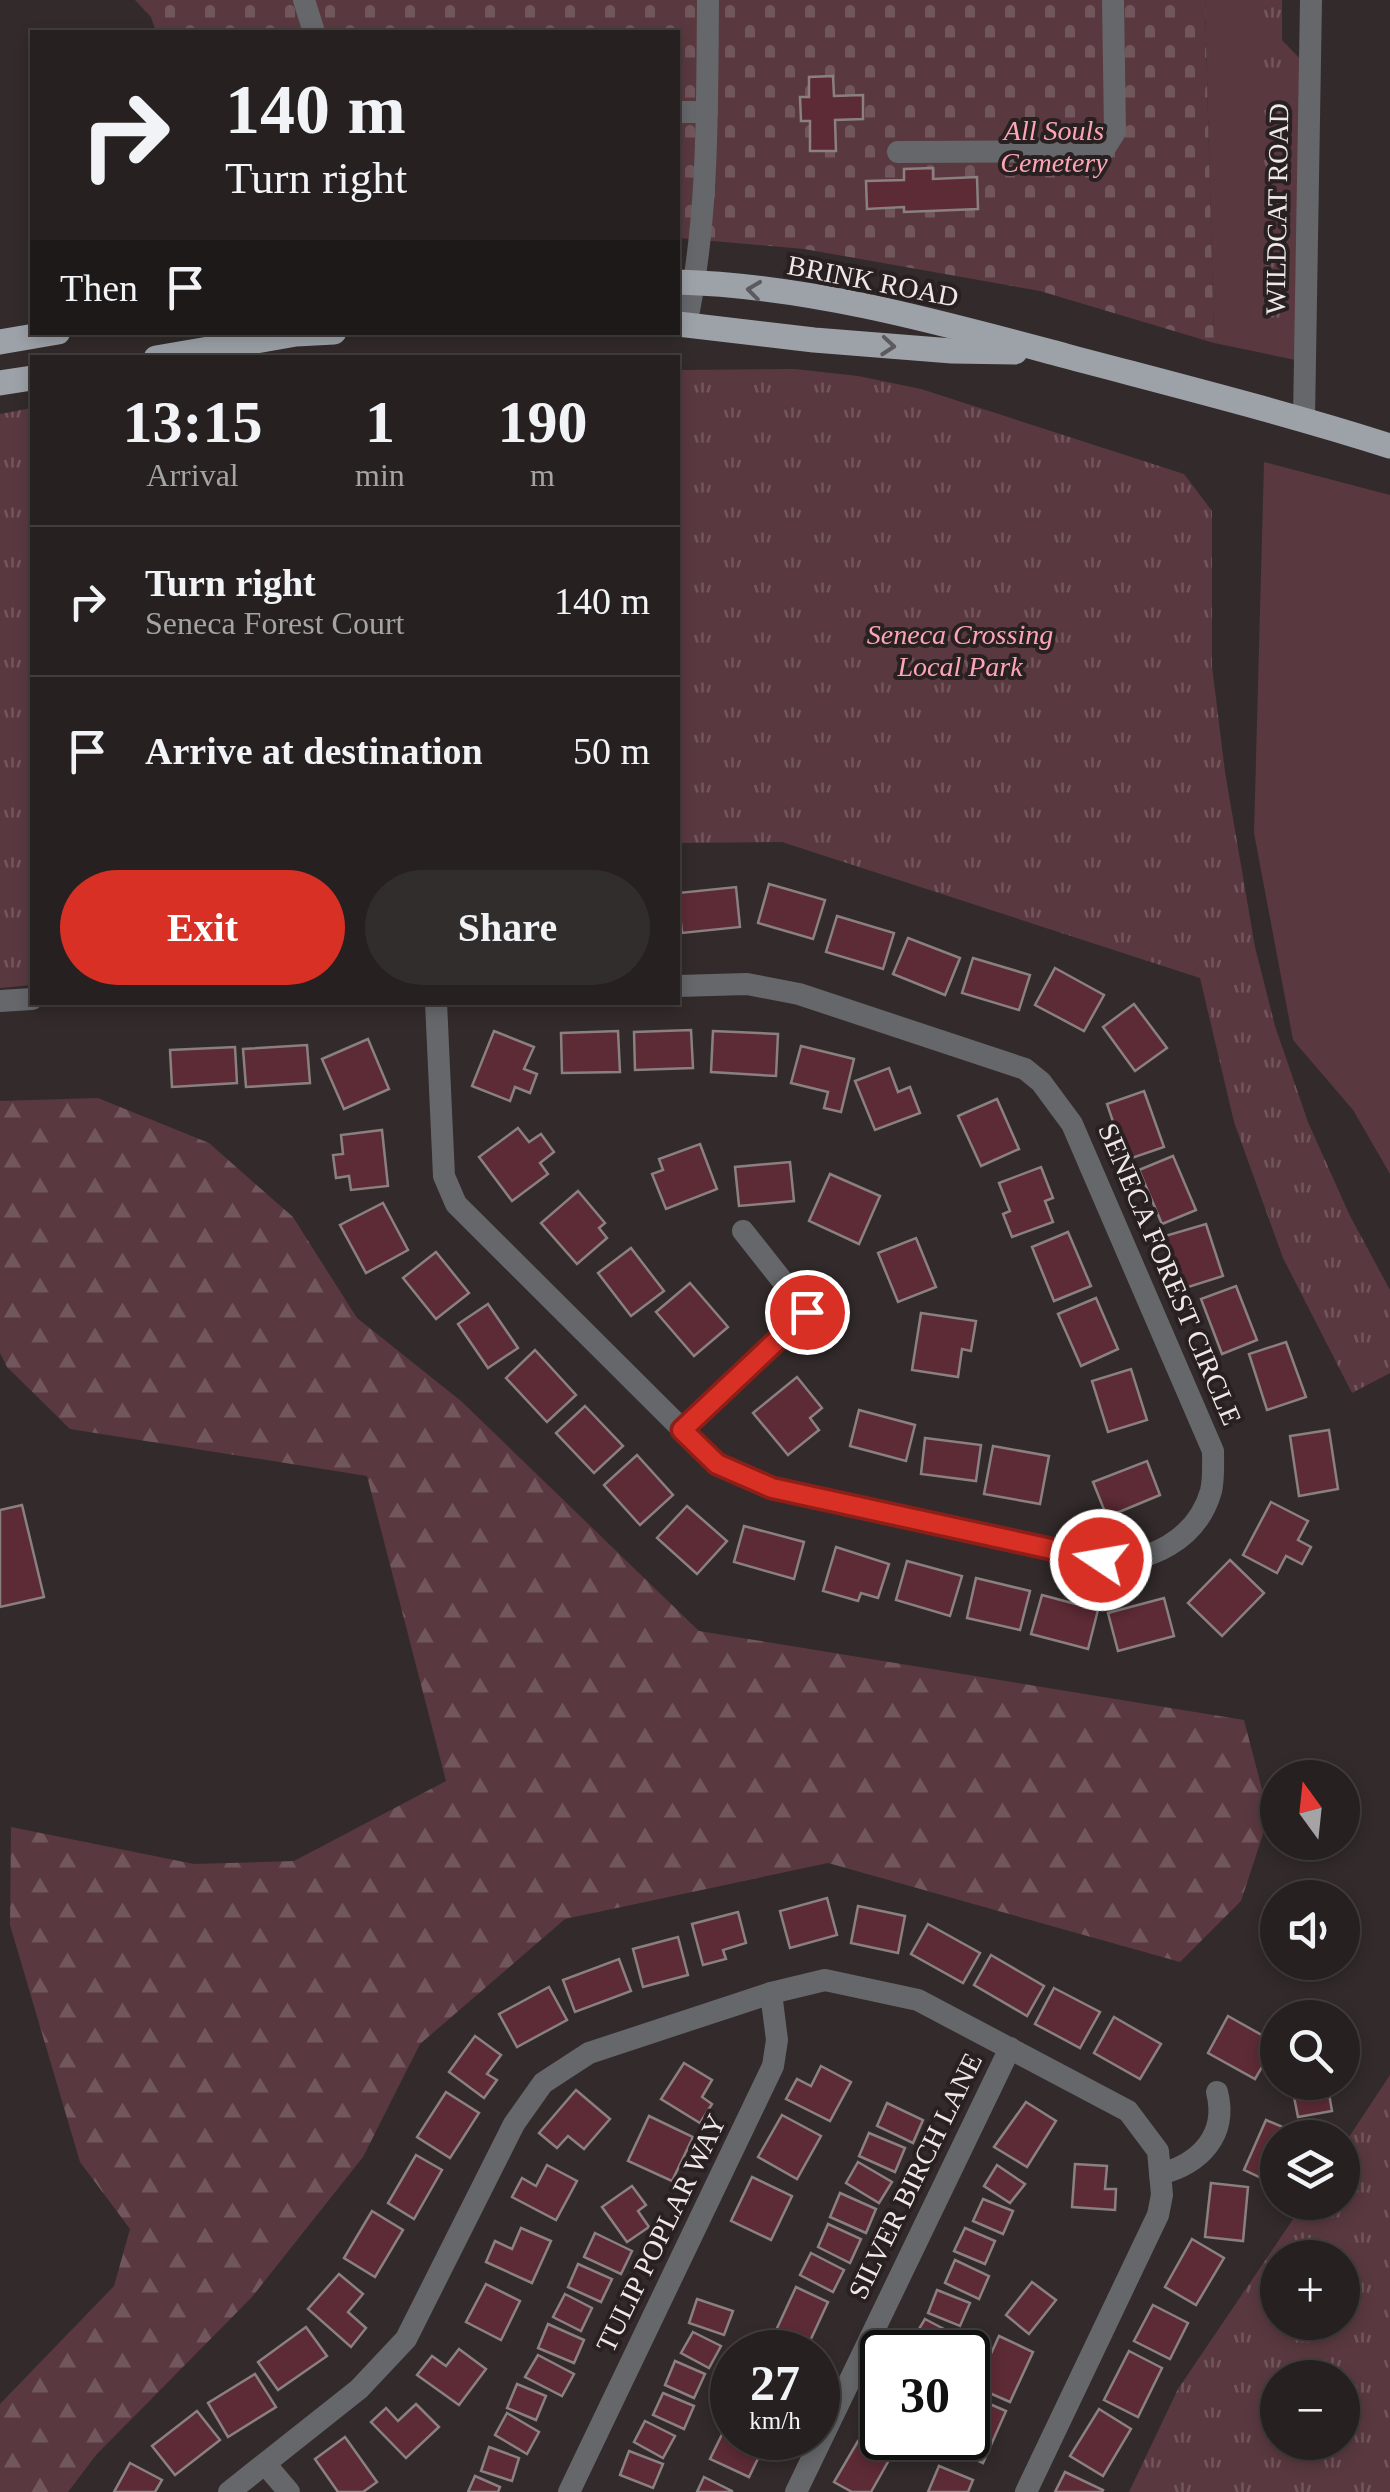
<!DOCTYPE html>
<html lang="en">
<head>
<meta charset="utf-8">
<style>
	:root { --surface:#262020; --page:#322d2d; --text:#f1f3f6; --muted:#a4a3a5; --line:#423e3e; --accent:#d93025 }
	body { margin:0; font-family:Georgia,serif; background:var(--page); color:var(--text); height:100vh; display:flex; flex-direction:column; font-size:38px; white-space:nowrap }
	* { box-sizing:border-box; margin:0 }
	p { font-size:32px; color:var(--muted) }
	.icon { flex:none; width:55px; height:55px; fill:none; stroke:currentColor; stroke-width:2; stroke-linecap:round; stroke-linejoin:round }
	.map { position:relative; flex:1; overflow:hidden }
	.sheet { position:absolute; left:30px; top:355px; width:650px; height:650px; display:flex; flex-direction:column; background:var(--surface); border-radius:0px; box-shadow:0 5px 15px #0003,0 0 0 2px var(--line) }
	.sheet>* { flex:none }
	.top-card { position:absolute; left:30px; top:30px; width:650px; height:305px; border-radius:0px; box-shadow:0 5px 15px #0003,0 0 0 2px var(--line); background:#262020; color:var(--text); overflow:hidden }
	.needle { width:65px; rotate:345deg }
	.fabs { position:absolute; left:1260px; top:1760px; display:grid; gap:20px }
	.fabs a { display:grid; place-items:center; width:100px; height:100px; border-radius:50%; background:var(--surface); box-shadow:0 5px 15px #0003,0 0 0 2px var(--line); font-size:50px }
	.speed { position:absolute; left:710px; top:2330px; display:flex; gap:20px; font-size:50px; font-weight:700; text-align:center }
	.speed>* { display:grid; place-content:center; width:130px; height:130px; border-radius:50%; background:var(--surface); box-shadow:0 5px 15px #0003,0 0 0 2px var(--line); line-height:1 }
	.speed small { font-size:25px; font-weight:400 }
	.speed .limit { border:5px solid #111; border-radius:15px; background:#fff; color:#111 }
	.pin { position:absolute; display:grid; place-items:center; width:85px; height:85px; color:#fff; margin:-42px; border:5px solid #fff; border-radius:50%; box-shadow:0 2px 10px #0007 }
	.me { position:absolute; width:110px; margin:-55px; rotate:282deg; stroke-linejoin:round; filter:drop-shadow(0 0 8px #0008) }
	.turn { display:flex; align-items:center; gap:35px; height:210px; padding:0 30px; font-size:45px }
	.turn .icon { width:130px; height:130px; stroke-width:2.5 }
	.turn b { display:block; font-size:70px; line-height:85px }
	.then { display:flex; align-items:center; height:95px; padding:0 30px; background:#0003; gap:20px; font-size:38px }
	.eta { display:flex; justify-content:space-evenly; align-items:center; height:170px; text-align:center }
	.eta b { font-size:60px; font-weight:800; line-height:70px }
	.button { display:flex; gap:20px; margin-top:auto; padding:20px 30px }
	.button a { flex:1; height:115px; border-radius:60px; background:var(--accent); color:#fff; font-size:40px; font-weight:800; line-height:115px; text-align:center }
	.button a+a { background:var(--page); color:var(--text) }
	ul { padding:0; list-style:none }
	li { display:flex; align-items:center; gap:30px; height:150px; padding:0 30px; border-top:2px solid var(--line) }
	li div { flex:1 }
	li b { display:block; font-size:38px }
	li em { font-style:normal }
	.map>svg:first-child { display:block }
	.grass { fill:#59393f }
	.forest { fill:url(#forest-firs) }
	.cemetery { fill:url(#cemetery-stones) }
	.park { fill:url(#park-tufts); fill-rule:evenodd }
	.building { fill:#5d2b35; stroke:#8a8081; stroke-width:2.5 }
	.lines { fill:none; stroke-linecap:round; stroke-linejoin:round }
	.minor { stroke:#65676a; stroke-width:22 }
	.major { stroke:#9ca2a8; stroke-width:25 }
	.oneway { stroke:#5c5a5e }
	.route-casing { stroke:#8d1f18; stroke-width:25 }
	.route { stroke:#d93025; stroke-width:18 }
	.labels { text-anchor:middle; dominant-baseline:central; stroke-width:8; stroke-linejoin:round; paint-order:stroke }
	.park-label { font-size:28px; font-style:italic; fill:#fca5b4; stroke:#282021 }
	.street-label { font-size:28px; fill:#eee8e9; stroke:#282021 }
</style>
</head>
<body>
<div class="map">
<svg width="1390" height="2492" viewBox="0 0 1390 2492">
	<defs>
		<pattern id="forest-firs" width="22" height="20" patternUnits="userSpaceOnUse" patternTransform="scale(2.5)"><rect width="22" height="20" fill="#59393f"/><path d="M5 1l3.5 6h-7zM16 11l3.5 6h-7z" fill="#71565b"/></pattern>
		<pattern id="cemetery-stones" width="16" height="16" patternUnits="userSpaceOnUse" patternTransform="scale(2.5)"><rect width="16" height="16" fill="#59393f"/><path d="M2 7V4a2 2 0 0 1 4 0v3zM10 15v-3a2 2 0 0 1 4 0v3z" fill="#71565b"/></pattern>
		<pattern id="park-tufts" width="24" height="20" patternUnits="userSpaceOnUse" patternTransform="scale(2.5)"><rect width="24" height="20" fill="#59393f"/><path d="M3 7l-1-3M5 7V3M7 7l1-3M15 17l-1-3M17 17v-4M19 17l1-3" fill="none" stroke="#71565b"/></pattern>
	</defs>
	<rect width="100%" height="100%" fill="#322a2b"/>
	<g class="grass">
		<polygon points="1205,0 1281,0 1282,40 1310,69 1305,362 1214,343"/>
		<polygon points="1264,462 1390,495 1390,1174 1353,1110 1293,1040 1254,833"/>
	</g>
	<polygon class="forest" points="98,1098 209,1143 293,1217 357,1318 461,1401 699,1631 1244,1720 1269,1816 1241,1901 1180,1962 828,1863 565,1919 420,2044 363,2157 252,2297 96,2455 68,2492 0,2492 0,2404 114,2286 130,2229 80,2162 10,1925 11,1827 194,1864 294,1861 446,1781 367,1476 70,1429 7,1367 0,1353 0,1101"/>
	<polygon class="cemetery" points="135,0 1205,0 1214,343 1040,291 804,249 678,238 678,32 156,32 151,17"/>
	<g class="park">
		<polygon points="1253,0 1282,0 1282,320 1251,342"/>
		<polygon points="795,369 858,376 921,389 1184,474 1212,511 1212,666 1225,772 1255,947 1275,1026 1308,1122 1350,1216 1390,1290 1390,1373 1352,1393 1283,1258 1234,1122 1200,978 782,842 678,843 678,370"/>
		<polygon points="32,408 32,985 0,988 0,414"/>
		<path d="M1390 2075V2492H1129L1178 2389 1304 2203 1342 2202 1343 2146ZM1278 2258H1342V2322H1278ZM1278 2378H1342V2442H1278Z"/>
	</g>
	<g class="building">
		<polygon points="833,76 834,96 863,95 863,119 835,120 836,151 810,151 810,121 801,121 800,97 809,97 809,77"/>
		<polygon points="933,168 933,179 977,177 978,209 904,212 904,207 867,209 866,181 904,180 904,169"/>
		<polygon points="769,884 825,900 813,939 758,923"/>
		<polygon points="736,887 740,927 682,933 678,893"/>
		<polygon points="837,916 894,933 883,969 826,952"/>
		<polygon points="908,938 960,958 945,995 893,974"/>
		<polygon points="973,958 1030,975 1019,1010 962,993"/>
		<polygon points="1055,968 1104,995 1084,1031 1035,1005"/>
		<polygon points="1134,1004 1167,1048 1135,1071 1103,1027"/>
		<polygon points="691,1030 693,1068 635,1070 634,1032"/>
		<polygon points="494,1031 534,1047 524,1069 537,1074 530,1093 515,1087 510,1101 472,1086"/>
		<polygon points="618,1031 620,1072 562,1073 561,1033"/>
		<polygon points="713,1031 778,1034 776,1076 711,1072"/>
		<polygon points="368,1039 389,1089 344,1109 322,1059"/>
		<polygon points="307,1045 310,1083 246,1087 243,1049"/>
		<polygon points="801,1046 854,1059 841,1112 824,1108 828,1092 791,1083"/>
		<polygon points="235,1047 237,1083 172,1087 170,1050"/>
		<polygon points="889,1068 898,1092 910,1087 920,1113 875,1130 855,1081"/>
		<polygon points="1144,1091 1164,1147 1126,1160 1107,1104"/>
		<polygon points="997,1099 1019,1149 981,1166 958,1116"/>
		<polygon points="518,1128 529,1142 541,1134 554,1152 540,1163 548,1174 512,1201 479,1157"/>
		<polygon points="382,1130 388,1186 351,1190 349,1176 336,1178 333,1155 343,1154 341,1135"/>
		<polygon points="700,1144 717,1189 666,1209 652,1174 663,1170 659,1159"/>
		<polygon points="1173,1156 1196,1210 1162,1224 1139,1170"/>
		<polygon points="790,1162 794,1201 739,1206 735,1167"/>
		<polygon points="1041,1167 1053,1198 1045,1201 1053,1222 1012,1237 1003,1214 1010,1211 999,1183"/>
		<polygon points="830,1174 880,1196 859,1244 809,1221"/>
		<polygon points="578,1191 605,1223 599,1228 607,1238 577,1264 541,1223"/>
		<polygon points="383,1203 408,1250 366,1273 340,1225"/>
		<polygon points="1206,1224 1223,1276 1182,1289 1165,1236"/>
		<polygon points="1068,1232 1091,1286 1054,1301 1032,1247"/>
		<polygon points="916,1238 936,1287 898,1302 878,1253"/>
		<polygon points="631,1248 664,1291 631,1316 598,1273"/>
		<polygon points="436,1252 469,1293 436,1319 403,1278"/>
		<polygon points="690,1283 728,1327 694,1356 656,1312"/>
		<polygon points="1236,1286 1257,1340 1222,1354 1201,1299"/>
		<polygon points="1096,1298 1118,1349 1081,1366 1058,1314"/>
		<polygon points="488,1304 518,1348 488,1368 458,1324"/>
		<polygon points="921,1313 976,1321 971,1351 962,1349 958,1377 912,1370"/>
		<polygon points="1286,1342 1306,1397 1267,1410 1249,1354"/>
		<polygon points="535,1350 576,1395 547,1422 506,1378"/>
		<polygon points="1131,1369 1147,1420 1108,1432 1092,1381"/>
		<polygon points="797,1377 822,1408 810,1418 819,1430 788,1455 753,1413"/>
		<polygon points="585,1406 623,1446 594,1473 556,1433"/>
		<polygon points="859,1410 915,1425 906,1461 850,1446"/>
		<polygon points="1329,1430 1338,1489 1299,1496 1290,1436"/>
		<polygon points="925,1438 981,1445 976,1481 921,1474"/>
		<polygon points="993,1446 1049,1456 1040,1504 984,1494"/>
		<polygon points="637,1455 673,1495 640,1525 604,1485"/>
		<polygon points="1147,1461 1160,1495 1107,1517 1093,1482"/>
		<polygon points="1271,1502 1308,1521 1298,1540 1311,1547 1302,1564 1286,1556 1277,1573 1243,1555"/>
		<polygon points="22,1505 44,1597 0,1607 0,1510"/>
		<polygon points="687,1506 727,1541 697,1574 657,1538"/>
		<polygon points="744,1526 804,1542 794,1579 734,1562"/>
		<polygon points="836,1547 889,1564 878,1598 861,1593 858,1601 823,1591"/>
		<polygon points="1230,1560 1264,1593 1222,1636 1188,1603"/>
		<polygon points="907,1561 962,1576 950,1616 896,1600"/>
		<polygon points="976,1578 1030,1591 1020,1630 967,1618"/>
		<polygon points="1042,1595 1098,1610 1088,1649 1031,1634"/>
		<polygon points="1164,1598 1174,1636 1118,1651 1108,1613"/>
		<polygon points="827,1898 837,1935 790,1948 780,1911"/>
		<polygon points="858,1906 905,1916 898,1953 851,1943"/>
		<polygon points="738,1912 746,1943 723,1950 726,1959 703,1965 692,1924"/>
		<polygon points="928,1924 980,1953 963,1983 911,1954"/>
		<polygon points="678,1937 688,1975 643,1987 633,1949"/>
		<polygon points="991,1955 1044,1986 1027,2016 974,1985"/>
		<polygon points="619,1959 631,1991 575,2012 563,1980"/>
		<polygon points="549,1987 567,2020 517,2047 499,2014"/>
		<polygon points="1054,1988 1100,2012 1080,2048 1035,2024"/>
		<polygon points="1228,2016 1276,2043 1255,2079 1208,2053"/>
		<polygon points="1114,2017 1161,2044 1140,2079 1094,2053"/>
		<polygon points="475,2036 501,2055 487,2074 497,2080 484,2098 449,2072"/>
		<polygon points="684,2063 712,2080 702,2097 712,2104 700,2123 661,2099"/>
		<polygon points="821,2066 851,2082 830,2121 786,2099 797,2079 811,2086"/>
		<polygon points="1291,2082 1327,2082 1332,2111 1298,2117"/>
		<polygon points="576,2090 610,2119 584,2149 568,2136 557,2148 539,2133"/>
		<polygon points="446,2092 479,2113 450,2158 417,2137"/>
		<polygon points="1026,2102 1056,2121 1027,2167 994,2147"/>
		<polygon points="887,2103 923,2120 913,2143 877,2126"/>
		<polygon points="782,2115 821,2136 797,2179 758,2157"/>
		<polygon points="649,2116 693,2137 672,2181 628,2161"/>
		<polygon points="1266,2120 1299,2134 1297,2138 1278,2138 1276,2185 1244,2170"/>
		<polygon points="869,2133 905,2148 895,2172 859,2156"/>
		<polygon points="416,2155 442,2170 414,2219 388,2203"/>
		<polygon points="858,2162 892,2182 879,2203 846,2183"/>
		<polygon points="1075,2164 1107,2166 1105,2189 1116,2189 1115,2210 1072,2207"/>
		<polygon points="547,2165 577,2181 556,2220 512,2197 522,2178 536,2186"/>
		<polygon points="997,2165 1025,2184 1010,2203 984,2186"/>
		<polygon points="752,2177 792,2196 771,2240 731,2221"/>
		<polygon points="1211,2183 1248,2187 1243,2241 1205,2237"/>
		<polygon points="632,2186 646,2205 638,2211 649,2227 627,2242 602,2207"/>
		<polygon points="840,2193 876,2209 866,2233 830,2217"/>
		<polygon points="983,2199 1013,2211 1003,2234 973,2221"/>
		<polygon points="372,2211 403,2230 375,2277 344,2258"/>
		<polygon points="828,2224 861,2239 850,2263 818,2247"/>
		<polygon points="521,2228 551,2241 532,2283 486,2262 495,2241 512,2249"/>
		<polygon points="965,2228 995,2241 985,2264 954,2251"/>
		<polygon points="595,2233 632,2251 621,2274 584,2257"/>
		<polygon points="1192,2239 1224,2258 1196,2305 1165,2287"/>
		<polygon points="811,2253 844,2270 833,2292 800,2275"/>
		<polygon points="955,2260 989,2276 979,2299 945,2283"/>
		<polygon points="578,2264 612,2279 601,2302 568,2287"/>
		<polygon points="339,2274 363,2294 348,2312 366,2328 351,2347 308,2309"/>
		<polygon points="1032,2282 1056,2300 1029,2334 1006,2315"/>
		<polygon points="486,2284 520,2301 501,2340 466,2322"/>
		<polygon points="796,2287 828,2302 805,2352 772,2339"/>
		<polygon points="937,2290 970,2303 960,2326 928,2313"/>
		<polygon points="565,2294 592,2308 581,2331 553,2317"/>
		<polygon points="697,2299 733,2311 724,2335 689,2323"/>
		<polygon points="1153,2305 1188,2323 1170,2359 1134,2341"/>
		<polygon points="925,2319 961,2338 953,2352 937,2352 913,2339"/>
		<polygon points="548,2324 584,2340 574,2363 538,2348"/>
		<polygon points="306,2327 327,2356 278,2390 258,2362"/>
		<polygon points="693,2332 721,2346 709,2368 681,2353"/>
		<polygon points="999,2336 1033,2352 1010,2402 976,2387"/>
		<polygon points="459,2349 486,2369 459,2405 417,2375 432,2356 446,2366"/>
		<polygon points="1129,2351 1162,2368 1138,2417 1104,2400"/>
		<polygon points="538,2355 574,2374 562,2396 525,2377"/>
		<polygon points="675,2361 705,2374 694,2398 665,2385"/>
		<polygon points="255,2374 276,2407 228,2437 208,2403"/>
		<polygon points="517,2384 546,2396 536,2420 507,2408"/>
		<polygon points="663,2393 694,2406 684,2429 653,2415"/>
		<polygon points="882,2396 882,2432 868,2425"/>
		<polygon points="971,2396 1006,2411 983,2463 948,2447 953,2438 968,2438 968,2404"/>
		<polygon points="416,2404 439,2427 406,2458 371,2422 386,2408 398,2421"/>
		<polygon points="1099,2409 1131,2429 1103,2476 1070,2456"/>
		<polygon points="197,2411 220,2440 175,2475 152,2446"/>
		<polygon points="507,2413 539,2432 527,2454 495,2435"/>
		<polygon points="732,2414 732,2438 768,2438 749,2477 710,2459"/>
		<polygon points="645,2421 675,2436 663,2458 634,2442"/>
		<polygon points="345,2437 377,2482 363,2492 338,2492 315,2459"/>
		<polygon points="858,2441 889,2460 871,2492 852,2492 834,2482"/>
		<polygon points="489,2447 519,2458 512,2481 481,2471"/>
		<polygon points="629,2451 663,2464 653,2488 620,2475"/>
		<polygon points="130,2463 162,2480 155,2492 114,2492"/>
		<polygon points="939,2466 973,2480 968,2492 928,2492"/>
		<polygon points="1065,2472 1103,2490 1102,2492 1055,2492"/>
		<polygon points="475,2476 500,2487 498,2492 468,2492"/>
		<polygon points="704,2477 732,2491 732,2492 697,2492"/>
	</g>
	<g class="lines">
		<g class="minor">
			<polyline points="304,0 314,32"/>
			<polyline points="678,112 707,112"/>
			<polyline points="898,152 1103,151 1115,132 1113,0"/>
			<path d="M686 325C709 220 707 107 708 0"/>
			<polyline points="1304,419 1311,0"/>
			<polyline points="0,1001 32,999"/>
			<path d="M436 1002 444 1176 456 1204 717 1464 773 1488 1101 1560C1149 1564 1197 1540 1211 1491 1214 1479 1213 1463 1213 1451L1072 1124 1041 1082 1025 1069 799 994 747 984 678 986"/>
			<polyline points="682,1431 807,1312 743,1231"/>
			<path d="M1160 2174C1200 2164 1228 2135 1217 2092"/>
			<polyline points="266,2465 289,2492"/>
			<polyline points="229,2492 359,2389 406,2339 514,2124 543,2083 589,2053 771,1993 825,1980 918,2000 1128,2111 1158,2151 1162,2195 1158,2215 1026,2492"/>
			<polyline points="569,2492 773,2066 777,2040 771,1993"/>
			<polyline points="796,2492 1010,2048"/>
		</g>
		<g class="major">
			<path d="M678 282C810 286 939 322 1066 356 1175 385 1283 412 1390 446"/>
			<polyline points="678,324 814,340 952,351 1015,352"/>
			<polyline points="0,342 58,332"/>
			<polyline points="156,358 296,334 334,332"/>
			<polyline points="0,383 32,378"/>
		</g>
	</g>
	<defs><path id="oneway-chevron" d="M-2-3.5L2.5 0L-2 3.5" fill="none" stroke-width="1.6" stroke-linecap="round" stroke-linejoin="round" transform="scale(2.5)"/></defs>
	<g class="oneway">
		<use href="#oneway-chevron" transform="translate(754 290) rotate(-173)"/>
		<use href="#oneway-chevron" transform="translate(888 346) rotate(5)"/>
	</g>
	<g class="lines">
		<defs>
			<polyline id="route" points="807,1312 682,1430 717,1464 772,1488 1101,1560"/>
		</defs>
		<use href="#route" class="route-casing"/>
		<use href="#route" class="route"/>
	</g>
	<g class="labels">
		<g class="park-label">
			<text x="1054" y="130">All Souls<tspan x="1054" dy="32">Cemetery</tspan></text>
			<text x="960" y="634">Seneca Crossing<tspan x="960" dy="32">Local Park</tspan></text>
		</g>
		<g class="street-label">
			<text transform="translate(1277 209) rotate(-89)">WILDCAT ROAD</text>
			<text transform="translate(873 281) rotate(11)">BRINK ROAD</text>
			<text transform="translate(1170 1274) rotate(67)">SENECA FOREST CIRCLE</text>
			<text transform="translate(915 2176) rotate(-64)">SILVER BIRCH LANE</text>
			<text transform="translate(661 2233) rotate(-64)">TULIP POPLAR WAY</text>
		</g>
	</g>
</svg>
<div class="fabs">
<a><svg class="needle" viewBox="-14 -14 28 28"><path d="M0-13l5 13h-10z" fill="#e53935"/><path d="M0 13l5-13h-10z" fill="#a4a3a5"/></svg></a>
<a><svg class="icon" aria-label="sound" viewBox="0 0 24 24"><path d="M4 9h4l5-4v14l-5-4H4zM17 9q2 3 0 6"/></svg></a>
<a><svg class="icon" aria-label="search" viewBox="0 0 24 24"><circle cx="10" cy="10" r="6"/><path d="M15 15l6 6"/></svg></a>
<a><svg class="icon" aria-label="layers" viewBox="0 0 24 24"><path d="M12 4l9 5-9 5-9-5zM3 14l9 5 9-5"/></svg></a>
<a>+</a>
<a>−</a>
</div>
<div class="speed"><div>27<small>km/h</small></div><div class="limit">30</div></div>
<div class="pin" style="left:807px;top:1312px;background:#d93025"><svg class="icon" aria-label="arrive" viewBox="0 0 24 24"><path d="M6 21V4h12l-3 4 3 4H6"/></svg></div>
<svg class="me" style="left:1101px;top:1560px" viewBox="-20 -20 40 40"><circle r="17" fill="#d93025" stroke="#fff" stroke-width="3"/><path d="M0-11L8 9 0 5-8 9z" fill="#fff"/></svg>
<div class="top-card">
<div class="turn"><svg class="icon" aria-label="right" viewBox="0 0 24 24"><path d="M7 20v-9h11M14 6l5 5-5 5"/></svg><div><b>140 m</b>Turn right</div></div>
<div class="then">Then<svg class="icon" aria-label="arrive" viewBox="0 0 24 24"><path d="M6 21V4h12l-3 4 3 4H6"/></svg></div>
</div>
<section class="sheet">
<div class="eta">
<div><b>13:15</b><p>Arrival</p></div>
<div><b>1</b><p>min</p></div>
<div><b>190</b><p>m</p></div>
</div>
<ul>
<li><svg class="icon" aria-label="right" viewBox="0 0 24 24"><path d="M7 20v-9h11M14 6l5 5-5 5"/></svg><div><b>Turn right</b><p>Seneca Forest Court</p></div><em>140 m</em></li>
<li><svg class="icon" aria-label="arrive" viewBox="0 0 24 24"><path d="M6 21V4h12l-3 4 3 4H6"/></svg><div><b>Arrive at destination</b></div><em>50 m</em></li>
</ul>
<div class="button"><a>Exit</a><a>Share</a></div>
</section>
</div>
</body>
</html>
